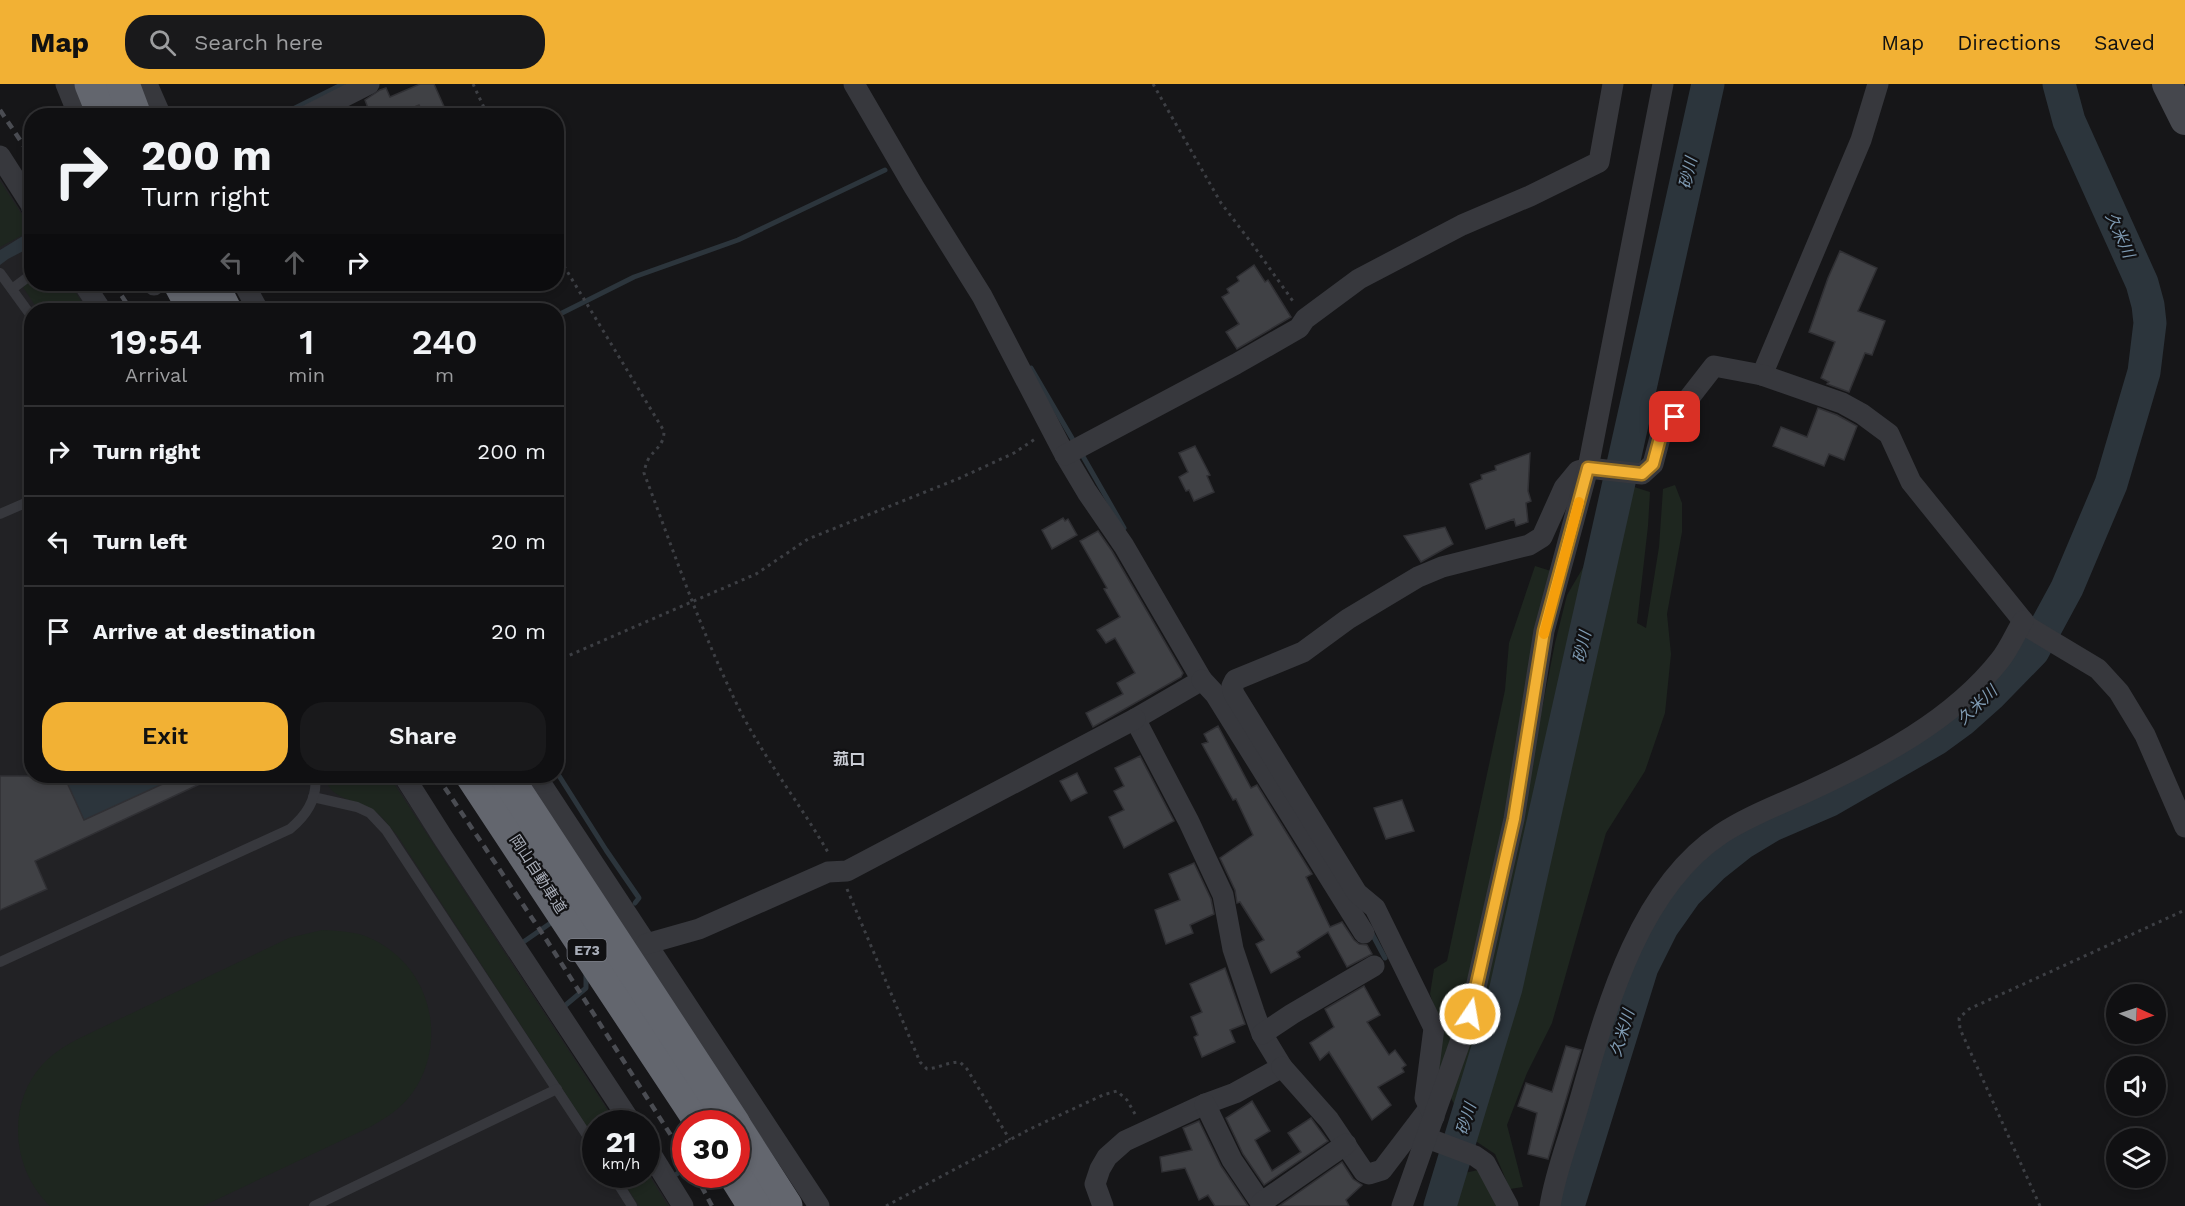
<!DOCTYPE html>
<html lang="en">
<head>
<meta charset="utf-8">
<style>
	:root { --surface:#101012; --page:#19191b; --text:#f1f3f6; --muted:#9c9d9f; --line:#303032; --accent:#f2b134 }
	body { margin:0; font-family:"Work Sans","Noto Sans JP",sans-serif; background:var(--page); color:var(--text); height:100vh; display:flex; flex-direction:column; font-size:22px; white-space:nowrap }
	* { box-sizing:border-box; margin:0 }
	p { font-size:20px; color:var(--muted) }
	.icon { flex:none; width:33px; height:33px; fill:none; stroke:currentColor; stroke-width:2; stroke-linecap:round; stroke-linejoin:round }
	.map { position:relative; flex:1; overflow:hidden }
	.sheet { position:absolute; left:24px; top:219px; width:540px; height:480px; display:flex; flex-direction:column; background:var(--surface); border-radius:24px; box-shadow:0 3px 9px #0003,0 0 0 2px var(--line) }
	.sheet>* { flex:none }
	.top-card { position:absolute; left:24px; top:24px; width:540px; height:183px; border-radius:24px; box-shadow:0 3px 9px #0003,0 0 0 2px var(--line); background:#101012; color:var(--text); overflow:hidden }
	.needle { width:39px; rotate:93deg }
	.tools { position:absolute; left:2106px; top:900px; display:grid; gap:12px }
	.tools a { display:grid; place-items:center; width:60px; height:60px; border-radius:50%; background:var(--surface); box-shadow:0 3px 9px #0003,0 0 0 2px var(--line); font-size:30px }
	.speed { position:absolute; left:582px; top:1026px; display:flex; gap:12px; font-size:30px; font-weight:700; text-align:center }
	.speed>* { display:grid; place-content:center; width:78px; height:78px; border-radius:50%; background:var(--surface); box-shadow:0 3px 9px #0003,0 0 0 2px var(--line); line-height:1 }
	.speed small { font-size:15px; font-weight:400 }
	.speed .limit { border:9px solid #d22; background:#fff; color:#111 }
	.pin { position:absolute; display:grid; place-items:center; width:51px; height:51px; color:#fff; margin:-26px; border-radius:12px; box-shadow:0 3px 9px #0006 }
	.me { position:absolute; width:66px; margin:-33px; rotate:12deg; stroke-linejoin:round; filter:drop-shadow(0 0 4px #0008) }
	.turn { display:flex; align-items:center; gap:21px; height:126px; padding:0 18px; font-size:27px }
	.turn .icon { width:78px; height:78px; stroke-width:2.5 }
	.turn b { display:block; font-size:42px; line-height:51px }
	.lanes { display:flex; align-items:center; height:57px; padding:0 18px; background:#0003; justify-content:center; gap:30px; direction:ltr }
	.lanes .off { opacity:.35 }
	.eta { display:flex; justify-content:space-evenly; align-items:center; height:102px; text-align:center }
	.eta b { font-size:36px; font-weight:600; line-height:42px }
	.button { display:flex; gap:12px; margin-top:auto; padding:12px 18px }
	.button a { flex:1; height:69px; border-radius:24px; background:var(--accent); color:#111; font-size:24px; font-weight:600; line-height:69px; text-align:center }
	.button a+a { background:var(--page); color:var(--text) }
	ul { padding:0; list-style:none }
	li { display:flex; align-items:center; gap:18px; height:90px; padding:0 18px; border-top:2px solid var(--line) }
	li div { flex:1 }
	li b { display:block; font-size:22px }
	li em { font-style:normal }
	header { display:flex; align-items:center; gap:36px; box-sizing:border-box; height:84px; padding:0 30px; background:var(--accent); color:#111 }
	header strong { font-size:28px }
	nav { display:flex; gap:33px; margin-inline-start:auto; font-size:21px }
	.search { width:420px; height:54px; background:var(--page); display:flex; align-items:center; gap:15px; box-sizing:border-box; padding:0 21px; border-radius:24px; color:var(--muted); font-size:22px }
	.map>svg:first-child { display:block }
	.built { fill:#222225 }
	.green { fill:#1e261f }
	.water { fill:#2c353c }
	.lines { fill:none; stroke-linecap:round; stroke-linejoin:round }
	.stream { stroke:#2c353c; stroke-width:5 }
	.river { stroke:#2c353c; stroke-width:33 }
	.building { fill:#404145; stroke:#303034; stroke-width:1.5 }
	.path { stroke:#3d3f44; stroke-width:3; stroke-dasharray:3 4.5; stroke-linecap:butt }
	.service { stroke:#37383d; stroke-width:10 }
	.minor { stroke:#37383d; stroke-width:21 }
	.secondary { stroke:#45474d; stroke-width:30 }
	.motorway { stroke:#63666e; stroke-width:33 }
	.rail { stroke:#4a4c52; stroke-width:4.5; stroke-dasharray:8 6; stroke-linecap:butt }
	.route-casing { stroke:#9d7322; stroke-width:15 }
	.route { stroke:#f2b134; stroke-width:10 }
	.slow { stroke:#f59e0b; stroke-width:10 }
	.labels { text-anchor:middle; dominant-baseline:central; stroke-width:4.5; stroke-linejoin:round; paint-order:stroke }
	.shield { fill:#111113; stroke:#7b7e86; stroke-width:1.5 }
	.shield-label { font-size:14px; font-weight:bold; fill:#a8adb8 }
	.street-label { font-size:15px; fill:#a8adb8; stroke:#111113 }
	.water-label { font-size:16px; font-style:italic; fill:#7f9bb3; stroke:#111113 }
	.neighbourhood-label { font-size:16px; font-weight:bold; fill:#c9ccd4; stroke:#111113 }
</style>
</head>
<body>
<header>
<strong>Map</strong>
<div class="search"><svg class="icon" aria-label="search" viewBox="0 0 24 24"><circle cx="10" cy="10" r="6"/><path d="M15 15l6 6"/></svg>Search here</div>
<nav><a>Map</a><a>Directions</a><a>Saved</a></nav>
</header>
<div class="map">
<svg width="2185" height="1122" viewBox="0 0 2185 1122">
	<rect width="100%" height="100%" fill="#161618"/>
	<polygon class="built" points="0,94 31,143 32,200 72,200 89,226 32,226 32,692 391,692 617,1039 596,1040 596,1090 646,1090 647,1086 670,1122 0,1122"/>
	<g class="green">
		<polygon points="0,97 32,146 0,163"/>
		<polygon points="31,196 32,200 70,200 87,226 38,226 23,203"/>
		<polygon points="1675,401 1682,419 1682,448 1667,530 1671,570 1665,629 1645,687 1606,749 1552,939 1527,989 1507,1041 1523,1103 1510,1105 1495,1070 1471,1054 1451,1014 1521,732 1555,559 1567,511 1631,402 1650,408 1648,442 1637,539 1646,544 1659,463 1663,405"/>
		<polygon points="1535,482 1551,487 1506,734 1462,934 1443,992 1436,984 1439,938 1430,910 1434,885 1447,877 1505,606 1509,559"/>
		<path d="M325 692H389L616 1039 596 1040 595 1055 397 751C390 744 385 735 377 729 358 713 330 719 325 692Z"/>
		<path d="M322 846C339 847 356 847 372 855 430 882 449 956 413 1008 402 1024 386 1034 370 1043L203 1122H50C12 1086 6 1021 42 981 53 969 66 961 80 954L289 854Z"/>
		<polygon points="1478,1086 1497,1122 1447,1122 1460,1090"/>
		<polygon points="647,1088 668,1122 639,1122 619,1091 646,1090"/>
	</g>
	<g class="water">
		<polygon points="31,147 31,163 8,175 0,181 0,166"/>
		<polygon points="64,692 180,692 84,736"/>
	</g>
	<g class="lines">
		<g class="stream">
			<polyline points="279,32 343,0"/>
			<polyline points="24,126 32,138"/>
			<polyline points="556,232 634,193 738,156 885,86"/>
			<polyline points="1031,284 1076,361"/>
			<polyline points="1081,369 1124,444"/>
			<polyline points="556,687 606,766 639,814 635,819"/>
			<polyline points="1370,846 1385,874"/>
			<polyline points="519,861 555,836"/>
			<polyline points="561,925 586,904 586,890"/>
			<polyline points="672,1093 686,1084"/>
		</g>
		<g class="river">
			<polyline points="1440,1122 1506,904 1708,0"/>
			<polyline points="1568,1122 1642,883 1662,843 1686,809 1713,782 1742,759 1772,741 1830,716 1936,655 1962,636 1990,611 2033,567 2067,504 2111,400 2144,288 2150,239 2148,221 2142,199 2069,37 2059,0"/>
		</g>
	</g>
	<g class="building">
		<polygon points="420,0 434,0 445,25 431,32 424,32 419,21 393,32 371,32 365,16 380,6 386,4 390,13"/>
		<polygon points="1840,167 1877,184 1858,227 1885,237 1872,271 1865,269 1849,308 1827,300 1829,298 1821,294 1835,258 1809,248 1828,194"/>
		<polygon points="1254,181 1265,198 1268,196 1291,233 1237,265 1226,248 1239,240 1222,213 1229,209 1227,205 1239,197 1237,193"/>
		<polygon points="1818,324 1837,331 1857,342 1844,376 1829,370 1824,382 1773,362 1781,343 1807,353"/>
		<polygon points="1195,362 1210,391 1207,392 1214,408 1194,417 1189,406 1186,407 1179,393 1188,388 1179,369"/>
		<polygon points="1530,369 1528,407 1531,417 1526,419 1528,438 1516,442 1514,435 1486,445 1470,400 1482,395 1481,391 1496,386 1495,382"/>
		<polygon points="1063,434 1065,437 1068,435 1077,451 1052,465 1042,446"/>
		<polygon points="1445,443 1453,460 1421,478 1404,452"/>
		<polygon points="1098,447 1112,467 1183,589 1181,593 1093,643 1086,629 1123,610 1117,599 1135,589 1115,554 1106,559 1097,546 1120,533 1104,505 1107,504 1080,457"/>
		<polygon points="1218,642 1251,704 1257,701 1312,790 1306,793 1330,843 1342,838 1354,856 1359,860 1367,861 1372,870 1347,883 1328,848 1297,868 1300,873 1271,889 1256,860 1264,856 1240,818 1237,819 1235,806 1220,774 1253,751 1236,715 1233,716 1202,660 1208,658 1204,650"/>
		<polygon points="1140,672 1174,737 1124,764 1109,733 1124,726 1114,707 1124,702 1115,684"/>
		<polygon points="1077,689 1087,709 1071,717 1060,697"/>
		<polygon points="0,692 64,692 84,736 180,692 217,692 35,777 47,805 0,826"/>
		<polygon points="1402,716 1414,747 1386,755 1374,724"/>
		<polygon points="1194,779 1211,815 1214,830 1190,841 1193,849 1166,860 1155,826 1180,816 1169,790"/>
		<polygon points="1225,884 1245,940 1230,946 1235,958 1202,973 1194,953 1198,951 1191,933 1202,928 1190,900"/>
		<polygon points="1364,902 1380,931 1367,938 1389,971 1395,966 1406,981 1402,984 1404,988 1378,1003 1391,1021 1372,1036 1329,968 1320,976 1310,959 1334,943 1325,925"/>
		<polygon points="1566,962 1581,966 1548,1075 1528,1070 1537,1029 1518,1022 1526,999 1552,1008"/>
		<polygon points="1252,1017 1270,1047 1255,1056 1272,1087 1301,1068 1288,1049 1311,1034 1328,1057 1264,1101 1243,1070 1226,1034"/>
		<polygon points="1199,1037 1221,1082 1248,1122 1215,1122 1208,1111 1199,1116 1185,1084 1162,1088 1160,1073 1192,1066 1183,1044"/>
		<polygon points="1342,1078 1353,1095 1362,1101 1346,1116 1349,1122 1279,1122"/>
	</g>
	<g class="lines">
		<g class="path">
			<polyline points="473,0 488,32"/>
			<polyline points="1153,0 1221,119 1253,161 1295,220"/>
			<path d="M556 169 664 347C664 361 656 364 649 374 646 379 645 384 644 389 672 463 698 539 732 610 758 667 798 716 829 770"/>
			<polyline points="556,577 756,490 808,455 960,394 1014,369 1035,355"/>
			<path d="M847 805 920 978 927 985C939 984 948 978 960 978L967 985 1010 1056"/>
			<polyline points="886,1122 1030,1045 1103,1011 1117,1007 1127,1016 1135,1030"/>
			<polyline points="2040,1122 1960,945 1959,934 1969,925 2185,826"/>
		</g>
		<g class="service">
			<polyline points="0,189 32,233"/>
			<polyline points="12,205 32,190"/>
			<polyline points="0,430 32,416"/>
			<polyline points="313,713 357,723 370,729 386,746 596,1065"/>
			<path d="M0 878 290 745C307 731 318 714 315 692"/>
			<polyline points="612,1090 632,1122"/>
			<polyline points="314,1122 557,1005"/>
		</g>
		<g class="minor">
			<polyline points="66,0 79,32"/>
			<polyline points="147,0 161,32"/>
			<polyline points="854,0 914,103 982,212 1065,371 1087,408 1124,462 1202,596 1135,635 1189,738 1223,811 1233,865 1254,928 1262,950 1282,983 1235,1009 1205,1020 1125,1057 1107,1073 1100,1085 1095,1100 1103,1122"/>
			<polyline points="306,32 369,0"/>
			<polyline points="0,72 32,122"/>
			<polyline points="84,200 101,226"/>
			<polyline points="153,200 154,201"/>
			<polyline points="244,200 258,226"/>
			<polyline points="1762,291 1861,56 1878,0"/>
			<polyline points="1065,371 1236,280 1299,244 1305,235 1359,195 1462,141 1530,112 1599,78 1613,0"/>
			<polyline points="1202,596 1215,610 1364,849"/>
			<polyline points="404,692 442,752 632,1040"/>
			<polyline points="536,692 819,1122"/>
			<polyline points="646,860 699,845 828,788 847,787 1135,635"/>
			<polyline points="1262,950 1292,930 1374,882"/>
			<polyline points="1282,983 1329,1036 1364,1088 1369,1090 1382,1086 1430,1023"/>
			<polyline points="1205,1020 1232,1076 1261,1119"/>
			<polyline points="1434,1033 1425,1014 1434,944 1375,824 1357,809 1234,610 1232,602 1235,596 1303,568 1348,535 1418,493 1442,483 1529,461 1542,453 1564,404 1578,387 1588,384 1642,390 1653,380 1661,350 1714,282 1762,291 1842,319 1862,330 1889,350 1911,398 2028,543 2098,585 2119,608 2145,651 2185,743"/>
			<polyline points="1427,1054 1475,1072 1485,1079 1508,1122"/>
			<polyline points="646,1062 683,1122"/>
			<polyline points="1263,1122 1261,1119 1346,1060"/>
			<polyline points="1402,1122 1470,930 1514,735 1544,547 1588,384 1663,0"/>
			<path d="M1550 1122C1555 1090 1568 1057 1577 1026 1604 933 1635 807 1721 750 1748 732 1781 720 1811 706 1878 675 1953 636 2000 576 2009 565 2015 550 2023 537"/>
		</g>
		<polyline class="secondary" points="2167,0 2185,36"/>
		<g class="motorway">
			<polyline points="91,0 104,32"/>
			<polyline points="123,0 135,32"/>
			<polyline points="180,200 194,226"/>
			<polyline points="212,200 225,226"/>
			<polyline points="472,692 702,1040"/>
			<polyline points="506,692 734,1040"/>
			<polyline points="736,1044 786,1122"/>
			<polyline points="734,1090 754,1122"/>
		</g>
		<g class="rail">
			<polyline points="0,26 32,74"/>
			<polyline points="114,200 131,226"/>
			<polyline points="437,692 544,852 686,1075"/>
			<polyline points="695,1090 712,1122"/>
		</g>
	</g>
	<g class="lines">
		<defs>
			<polyline id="route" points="1470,930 1514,735 1544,547 1588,384 1642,390 1653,380 1661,350 1675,333"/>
		</defs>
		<use href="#route" class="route-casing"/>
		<use href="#route" class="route"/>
		<polyline class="slow" points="1544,550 1579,418"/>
	</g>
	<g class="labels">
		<rect class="shield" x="567.5" y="855" width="39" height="22" rx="4.5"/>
		<g class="shield-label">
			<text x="587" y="866">E73</text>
		</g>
		<g class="street-label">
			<text transform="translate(538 790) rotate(57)">岡山自動車道</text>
		</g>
		<g class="water-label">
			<text transform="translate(1688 89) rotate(-77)">砂川</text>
			<text transform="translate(2120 151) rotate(66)">久米川</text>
			<text transform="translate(1582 563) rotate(-77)">砂川</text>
			<text transform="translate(1977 621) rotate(-43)">久米川</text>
			<text transform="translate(1622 949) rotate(-73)">久米川</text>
			<text transform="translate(1466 1035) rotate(-73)">砂川</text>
		</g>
		<g class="neighbourhood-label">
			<text x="849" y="675">菰口</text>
		</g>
	</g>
</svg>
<div class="tools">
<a><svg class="needle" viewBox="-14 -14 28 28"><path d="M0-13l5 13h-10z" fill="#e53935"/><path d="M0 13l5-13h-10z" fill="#9c9d9f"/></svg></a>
<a><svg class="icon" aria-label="sound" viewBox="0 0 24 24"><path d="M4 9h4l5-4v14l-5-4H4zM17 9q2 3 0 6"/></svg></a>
<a><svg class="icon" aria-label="layers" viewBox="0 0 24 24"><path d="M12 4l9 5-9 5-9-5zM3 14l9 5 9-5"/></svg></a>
</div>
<div class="speed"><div>21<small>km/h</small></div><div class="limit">30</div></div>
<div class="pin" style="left:1675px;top:333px;background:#d93025"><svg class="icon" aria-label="arrive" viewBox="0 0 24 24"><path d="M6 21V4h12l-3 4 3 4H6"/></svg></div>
<svg class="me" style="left:1470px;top:930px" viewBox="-20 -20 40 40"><circle r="17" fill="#f2b134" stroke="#fff" stroke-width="3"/><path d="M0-11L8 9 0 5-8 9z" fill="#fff"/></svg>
<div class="top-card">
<div class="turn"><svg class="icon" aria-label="right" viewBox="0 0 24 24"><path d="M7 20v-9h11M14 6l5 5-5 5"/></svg><div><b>200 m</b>Turn right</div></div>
<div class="lanes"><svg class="icon off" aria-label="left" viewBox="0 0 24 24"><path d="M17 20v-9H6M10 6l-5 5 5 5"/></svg><svg class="icon off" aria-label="ahead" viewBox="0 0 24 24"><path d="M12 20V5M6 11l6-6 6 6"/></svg><svg class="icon" aria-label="right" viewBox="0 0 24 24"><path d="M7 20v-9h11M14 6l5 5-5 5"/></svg></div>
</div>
<section class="sheet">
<div class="eta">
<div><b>19:54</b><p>Arrival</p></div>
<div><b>1</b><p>min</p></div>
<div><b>240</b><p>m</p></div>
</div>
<ul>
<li><svg class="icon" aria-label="right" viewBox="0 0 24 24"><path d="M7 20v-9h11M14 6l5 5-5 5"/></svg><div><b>Turn right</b></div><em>200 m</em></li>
<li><svg class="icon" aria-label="left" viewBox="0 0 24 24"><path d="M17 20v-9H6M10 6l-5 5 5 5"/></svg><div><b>Turn left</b></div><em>20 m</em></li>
<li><svg class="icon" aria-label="arrive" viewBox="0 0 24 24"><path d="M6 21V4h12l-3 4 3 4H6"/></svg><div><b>Arrive at destination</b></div><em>20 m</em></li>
</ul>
<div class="button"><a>Exit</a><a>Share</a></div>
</section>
</div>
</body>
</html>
